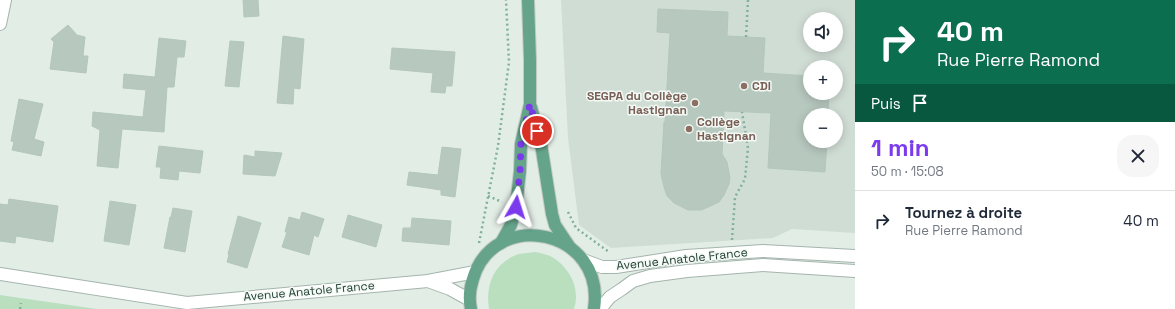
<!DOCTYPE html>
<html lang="fr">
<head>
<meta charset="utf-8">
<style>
	:root { --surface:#fff; --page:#f6f6f7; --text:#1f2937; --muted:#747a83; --line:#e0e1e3; --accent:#7c3aed }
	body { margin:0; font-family:"Space Grotesk",sans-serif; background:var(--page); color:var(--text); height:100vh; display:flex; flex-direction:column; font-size:15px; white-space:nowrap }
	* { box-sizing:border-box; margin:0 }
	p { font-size:13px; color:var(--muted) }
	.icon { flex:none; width:22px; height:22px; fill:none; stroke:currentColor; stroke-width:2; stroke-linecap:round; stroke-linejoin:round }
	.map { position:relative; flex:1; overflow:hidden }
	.panel { display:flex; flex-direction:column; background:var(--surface); width:320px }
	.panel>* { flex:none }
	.banner { background:#0b6e4f; color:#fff; overflow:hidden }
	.controls { position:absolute; left:803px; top:12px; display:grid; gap:8px }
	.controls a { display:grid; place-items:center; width:40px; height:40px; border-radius:50%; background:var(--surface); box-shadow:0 2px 10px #0003; font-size:20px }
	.pin { position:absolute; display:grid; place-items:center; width:34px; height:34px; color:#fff; margin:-17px; border:2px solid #fff; border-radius:50%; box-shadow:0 1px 4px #0007 }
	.me { position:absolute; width:44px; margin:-22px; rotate:6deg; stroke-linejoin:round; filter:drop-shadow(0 0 3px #0008) }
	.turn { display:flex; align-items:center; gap:14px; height:84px; padding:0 16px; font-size:18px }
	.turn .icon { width:52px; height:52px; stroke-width:2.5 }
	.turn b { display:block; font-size:28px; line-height:34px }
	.then { display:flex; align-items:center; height:38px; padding:0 16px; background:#0003; gap:8px; font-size:15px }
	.round { display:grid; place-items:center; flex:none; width:42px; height:42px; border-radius:16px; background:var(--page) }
	.overview { display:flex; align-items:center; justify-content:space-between; height:68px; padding:0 16px }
	h1 { font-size:24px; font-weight:800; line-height:30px; color:var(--accent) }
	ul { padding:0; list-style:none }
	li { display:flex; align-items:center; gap:12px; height:60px; padding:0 16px; border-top:1px solid var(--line) }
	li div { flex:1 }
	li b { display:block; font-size:15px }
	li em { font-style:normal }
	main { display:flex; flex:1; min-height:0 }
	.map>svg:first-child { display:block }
	.built { fill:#d0ddd5; fill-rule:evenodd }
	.green { fill:#badfbf }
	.building { fill:#b7c8bf; stroke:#b4c7bc }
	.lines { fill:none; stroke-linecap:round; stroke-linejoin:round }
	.minor-casing { stroke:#a4b5ad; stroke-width:14 }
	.tertiary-casing { stroke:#a4b5ad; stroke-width:14 }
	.primary-casing { stroke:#c1c9c6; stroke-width:14 }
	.path { stroke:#81b19c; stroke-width:2.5; stroke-dasharray:2 3; stroke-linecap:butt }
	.minor { stroke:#fff; stroke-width:12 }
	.tertiary { stroke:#fff; stroke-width:12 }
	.primary { stroke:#65a48b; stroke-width:12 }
	.route { stroke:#7c3aed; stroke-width:7; stroke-dasharray:0 12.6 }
	.education-dot { fill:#8d6e63; stroke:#f3f9f5; stroke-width:1.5 }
	.labels { text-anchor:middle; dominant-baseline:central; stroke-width:3; stroke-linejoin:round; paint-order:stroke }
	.education-label { font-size:12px; font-weight:bold; fill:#785e54; stroke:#f3f9f5; text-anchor:start }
	.street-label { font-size:12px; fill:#213e33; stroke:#f3f9f5 }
</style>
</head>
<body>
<main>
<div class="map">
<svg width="855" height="309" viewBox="0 0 855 309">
	<rect width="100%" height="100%" fill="#e2ede6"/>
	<path class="built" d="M561 0H855V233L792 229 773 238 611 248 579 225 568 138ZM810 19H836V45H810ZM810 67H836V93H810ZM810 115H836V141H810Z"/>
	<g class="green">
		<path d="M535 252C540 253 546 254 550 256 569 266 581 288 574 309H489C485 285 494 262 519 254 524 253 530 253 535 252Z"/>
		<polygon points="0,295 97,309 0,309"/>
	</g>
	<g class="building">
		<polygon points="243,0 258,0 259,16 244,17"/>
		<polygon points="658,9 728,12 727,36 765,38 763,73 810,76 810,93 829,93 828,115 810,115 810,141 827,141 825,172 768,168 771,113 724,111 722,154 727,162 730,178 729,184 724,195 719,202 713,205 701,210 688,210 674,203 667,196 664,187 661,174 664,122 665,122 670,33 657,32"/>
		<polygon points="68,25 77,35 85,37 83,56 88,56 86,73 50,69 54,42 51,39"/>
		<polygon points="283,36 304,39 300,89 294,88 293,104 277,103"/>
		<polygon points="159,38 186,41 184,57 177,57 174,87 167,87 164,132 122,129 118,168 97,166 100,130 92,126 93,112 143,117 146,90 123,88 124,74 155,77"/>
		<polygon points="230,41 244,42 239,87 225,86"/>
		<polygon points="392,48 455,52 452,86 446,86 445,93 431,92 433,73 390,69"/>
		<polygon points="19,99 43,104 34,139 44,142 41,156 12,150 14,142 11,141"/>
		<polygon points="159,146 203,151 200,173 179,171 178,180 160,178 161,167 156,167"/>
		<polygon points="442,147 461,149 455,197 441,195 441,190 407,185 409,172 438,175"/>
		<polygon points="255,151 282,153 275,176 243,174 244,155 255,157"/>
		<polygon points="9,199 58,206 53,242 16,236 15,243 0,241 0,204 8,205"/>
		<polygon points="110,201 136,205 129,245 104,241"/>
		<polygon points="173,208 192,211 185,252 164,248 170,217 171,217"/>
		<polygon points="302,212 324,219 318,237 314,235 309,255 282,247 287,232 285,232 289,217 300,220"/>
		<polygon points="348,215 382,225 376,247 342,237"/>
		<polygon points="238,216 261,223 247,268 227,262 229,255 228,254"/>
		<polygon points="412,218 451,221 449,245 402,241 403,228 411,228"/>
	</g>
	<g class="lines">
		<defs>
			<polyline id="minor" points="0,24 5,0"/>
			<g id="tertiary">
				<polyline points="583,260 602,267 616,267 686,256 763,251 855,256"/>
				<polyline points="0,274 187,303 428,281 475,272"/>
				<polyline points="428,281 450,289 470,300"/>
				<polyline points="600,309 610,297 622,289 633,281 650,276 687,271 763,265 855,271"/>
			</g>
			<g id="primary">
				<polyline points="531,107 541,144 552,214 555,225 569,246"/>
				<polyline points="501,243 511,225 516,207 520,171 521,144 530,104 530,60 528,0"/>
				<path d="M471 309C469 300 470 288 473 279 494 207 606 229 594 309"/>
			</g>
		</defs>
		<use href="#minor" class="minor-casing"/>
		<use href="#tertiary" class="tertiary-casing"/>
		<use href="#primary" class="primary-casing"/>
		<g class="path">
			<polyline points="746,37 748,0"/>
			<polyline points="488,196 502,202"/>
			<polyline points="568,212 576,228 609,252"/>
			<polyline points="732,240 735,197 745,179 748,148 742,112"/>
			<polyline points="479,243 498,146 509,62 506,0"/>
			<polyline points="20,309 21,303"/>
		</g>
		<use href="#minor" class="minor"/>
		<use href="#tertiary" class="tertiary"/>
		<use href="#primary" class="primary"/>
	</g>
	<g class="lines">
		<polyline class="route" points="516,207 520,171 521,144 530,104 537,131"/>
	</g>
	<g class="education-dot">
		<circle cx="744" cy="86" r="4"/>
		<circle cx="695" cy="103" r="4"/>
		<circle cx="689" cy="129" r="4"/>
	</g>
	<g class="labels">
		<g class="education-label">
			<text x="752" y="86">CDI</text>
			<text x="687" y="96" text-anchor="end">SEGPA du Collège<tspan x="687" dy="14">Hastignan</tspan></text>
			<text x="697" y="122">Collège<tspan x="697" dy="14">Hastignan</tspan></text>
		</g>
		<g class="street-label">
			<text transform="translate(682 259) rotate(-6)">Avenue Anatole France</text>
			<text transform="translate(309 291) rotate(-5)">Avenue Anatole France</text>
		</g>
	</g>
</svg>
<div class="controls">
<a><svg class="icon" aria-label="sound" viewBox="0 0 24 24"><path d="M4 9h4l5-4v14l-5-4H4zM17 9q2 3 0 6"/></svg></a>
<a>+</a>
<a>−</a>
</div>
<div class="pin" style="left:537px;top:131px;background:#d93025"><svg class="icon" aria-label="arrive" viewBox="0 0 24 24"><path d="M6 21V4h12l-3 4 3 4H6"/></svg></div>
<svg class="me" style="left:516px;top:207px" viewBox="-20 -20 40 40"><path d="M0-17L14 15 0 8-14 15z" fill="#7c3aed" stroke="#fff" stroke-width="4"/></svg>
</div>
<section class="panel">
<div class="banner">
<div class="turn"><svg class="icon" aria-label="right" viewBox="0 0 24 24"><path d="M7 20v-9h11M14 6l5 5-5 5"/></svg><div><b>40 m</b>Rue Pierre Ramond</div></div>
<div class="then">Puis<svg class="icon" aria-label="arrive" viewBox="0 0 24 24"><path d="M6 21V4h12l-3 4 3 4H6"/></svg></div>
</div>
<div class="overview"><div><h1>1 min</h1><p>50 m · 15:08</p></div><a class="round"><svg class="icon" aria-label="close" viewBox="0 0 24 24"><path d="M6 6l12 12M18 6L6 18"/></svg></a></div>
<ul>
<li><svg class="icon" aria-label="right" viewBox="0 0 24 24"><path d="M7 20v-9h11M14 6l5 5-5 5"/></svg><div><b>Tournez à droite</b><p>Rue Pierre Ramond</p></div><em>40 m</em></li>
</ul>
</section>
</main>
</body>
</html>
